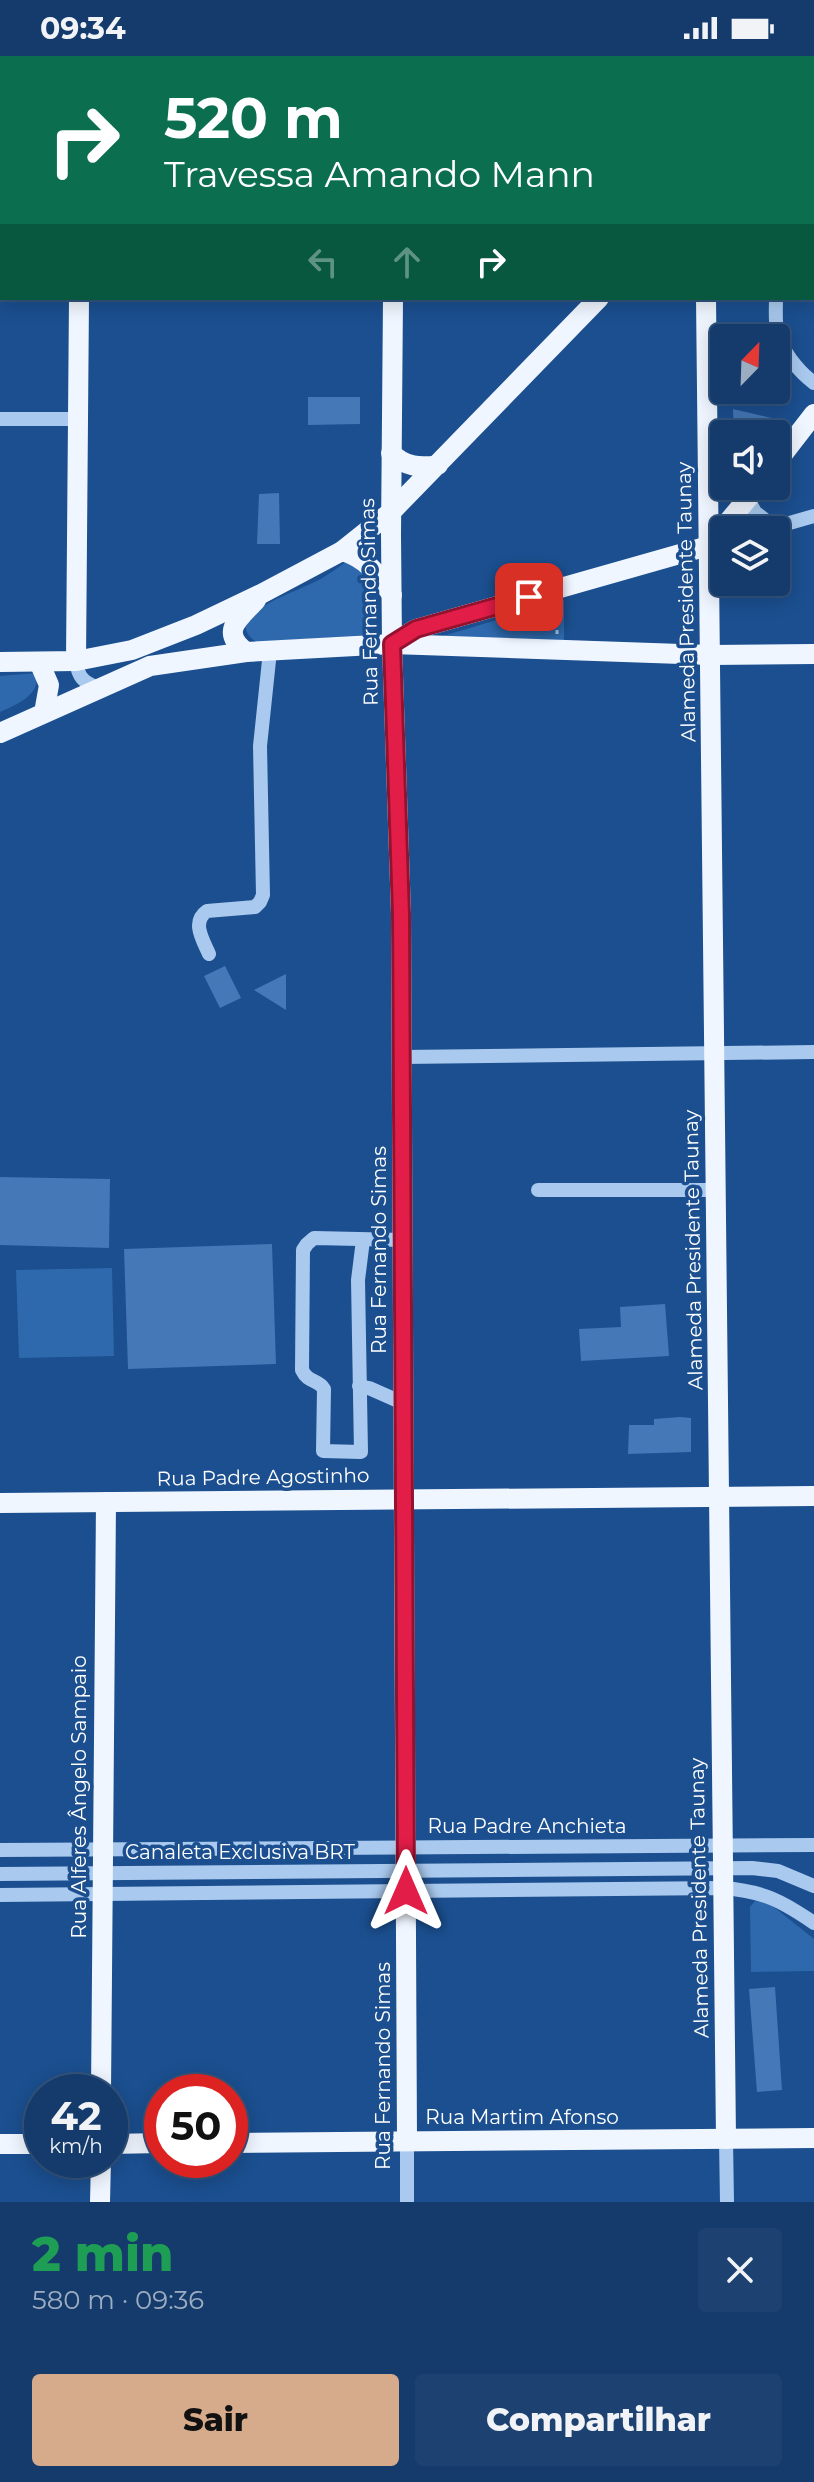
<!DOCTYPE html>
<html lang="pt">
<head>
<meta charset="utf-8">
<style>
	:root { --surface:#143b6b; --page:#1d4271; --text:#f1f3f6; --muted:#9dadc1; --line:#33557e; --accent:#d6ab8b }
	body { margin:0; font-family:Montserrat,sans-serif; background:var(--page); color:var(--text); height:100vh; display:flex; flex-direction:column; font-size:30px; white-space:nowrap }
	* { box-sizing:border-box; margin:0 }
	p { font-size:26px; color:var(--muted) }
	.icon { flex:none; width:44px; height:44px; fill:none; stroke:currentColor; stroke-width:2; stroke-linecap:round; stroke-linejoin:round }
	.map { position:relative; height:2146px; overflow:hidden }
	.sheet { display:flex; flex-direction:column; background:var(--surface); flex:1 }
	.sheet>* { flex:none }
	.banner { position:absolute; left:0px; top:0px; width:814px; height:244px; box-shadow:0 4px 20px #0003,0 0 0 2px var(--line); background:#0b6e4f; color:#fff; overflow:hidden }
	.needle { width:52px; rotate:23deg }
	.fabs { position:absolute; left:710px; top:268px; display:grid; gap:16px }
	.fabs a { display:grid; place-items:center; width:80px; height:80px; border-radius:8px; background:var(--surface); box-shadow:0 4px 20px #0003,0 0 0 2px var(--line); font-size:40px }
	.speed { position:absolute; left:24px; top:2018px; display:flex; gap:16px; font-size:40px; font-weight:700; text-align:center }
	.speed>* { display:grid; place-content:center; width:104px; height:104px; border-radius:50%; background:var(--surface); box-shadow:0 4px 20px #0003,0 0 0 2px var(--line); line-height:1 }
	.speed small { font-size:20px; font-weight:400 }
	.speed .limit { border:12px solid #d22; background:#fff; color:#111 }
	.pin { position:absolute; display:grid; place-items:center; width:68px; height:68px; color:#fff; margin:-34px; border-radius:16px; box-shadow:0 4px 12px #0006 }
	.me { position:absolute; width:88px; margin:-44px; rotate:0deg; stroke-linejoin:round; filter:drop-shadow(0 0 6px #0008) }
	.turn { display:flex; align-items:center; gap:28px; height:168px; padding:0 32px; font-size:36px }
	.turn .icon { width:104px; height:104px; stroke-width:2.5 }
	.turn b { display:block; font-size:56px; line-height:68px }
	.lanes { display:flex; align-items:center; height:76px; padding:0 32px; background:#0003; justify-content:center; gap:40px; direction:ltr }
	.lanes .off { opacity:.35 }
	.round { display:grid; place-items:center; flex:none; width:84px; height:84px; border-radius:8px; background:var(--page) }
	.overview { display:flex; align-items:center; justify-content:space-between; height:136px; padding:0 32px }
	h1 { font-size:48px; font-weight:800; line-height:60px; color:#1e9e55 }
	.primary-button { display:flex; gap:16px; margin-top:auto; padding:16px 32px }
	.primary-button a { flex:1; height:92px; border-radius:8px; background:var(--accent); color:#111; font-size:32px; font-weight:800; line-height:92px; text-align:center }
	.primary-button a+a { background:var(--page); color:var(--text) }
	.status { display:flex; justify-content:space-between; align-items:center; height:56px; padding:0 40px; background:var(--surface); direction:ltr }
	.status svg { height:22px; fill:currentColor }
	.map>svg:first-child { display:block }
	.green { fill:#2e69ad }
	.building { fill:#4478b7 }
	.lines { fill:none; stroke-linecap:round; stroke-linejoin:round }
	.path { stroke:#a9c9ee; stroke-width:3; stroke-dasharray:4 6; stroke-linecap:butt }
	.minor { stroke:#a9c9ee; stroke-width:14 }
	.major { stroke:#f0f6ff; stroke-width:20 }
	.route-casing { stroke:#92132f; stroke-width:20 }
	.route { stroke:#e11d48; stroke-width:14 }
	.labels { text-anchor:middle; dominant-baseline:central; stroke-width:7; stroke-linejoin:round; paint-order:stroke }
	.street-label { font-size:20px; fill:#fff; stroke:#1b4f8f }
</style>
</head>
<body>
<div class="status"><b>09:34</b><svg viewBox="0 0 49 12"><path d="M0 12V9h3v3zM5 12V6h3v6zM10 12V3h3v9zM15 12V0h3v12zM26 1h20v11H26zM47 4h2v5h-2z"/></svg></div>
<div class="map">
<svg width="814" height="2146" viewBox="0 0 814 2146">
	<rect width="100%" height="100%" fill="#1b4f8f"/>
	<g class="green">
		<path d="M370 487 367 579 257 586C250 582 243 575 247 566 257 546 305 533 324 521 340 511 355 499 370 487Z"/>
		<polygon points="564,544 564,585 416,588"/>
		<path d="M37 617C40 640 17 648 0 656V620Z"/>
		<polygon points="112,1212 114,1300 19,1302 16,1214"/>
		<polygon points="755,1845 770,1848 814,1883 814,1915 751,1916 750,1851"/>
	</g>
	<g class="building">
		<polygon points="308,341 360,341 360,368 308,369"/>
		<polygon points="733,353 776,363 764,378 734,378"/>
		<polygon points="279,437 280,488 257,488 259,438"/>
		<polygon points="225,910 241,942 220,952 204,920"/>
		<polygon points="286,918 286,954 254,934"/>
		<polygon points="0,1121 110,1123 109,1192 0,1189"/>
		<polygon points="272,1188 276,1308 128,1313 124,1193"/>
		<polygon points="665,1248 669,1300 581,1305 579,1273 621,1271 620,1251"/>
		<polygon points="680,1361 691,1362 691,1396 628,1398 629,1369 654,1369 654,1363"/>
		<polygon points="775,1931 782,2034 757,2036 749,1933"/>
	</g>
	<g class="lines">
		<polyline class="path" points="557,578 557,550"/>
		<g class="minor">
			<polyline points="812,30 814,28"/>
			<polyline points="812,213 814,214"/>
			<path d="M776 242C776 253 775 264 777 275 780 293 799 316 814 327"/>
			<polyline points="0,363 78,363"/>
			<polyline points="748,443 755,456 774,471"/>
			<polyline points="765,474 814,460"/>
			<path d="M76 605C78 621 83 626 98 632"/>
			<path d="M209 898C203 884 191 866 207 855L255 851 260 846 263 839 260 690 270 595"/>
			<polyline points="402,1001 814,996"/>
			<polyline points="538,1134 716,1134"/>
			<path d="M363 1184 358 1224 361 1396 323 1395 324 1333C318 1323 308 1327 302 1314L303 1194 307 1188 314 1182 403 1184"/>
			<polyline points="359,1330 369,1332 403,1347"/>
			<polyline points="0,1794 814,1789"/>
			<polyline points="0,1818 752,1812 778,1815 814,1830"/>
			<path d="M0 1839 723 1832C763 1835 782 1845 814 1867"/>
			<polyline points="726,2083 727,2146"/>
			<polyline points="407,2085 407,2146"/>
		</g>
		<g class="major">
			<polyline points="704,0 704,2"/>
			<polyline points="782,0 783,2"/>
			<polyline points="81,2 81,0"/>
			<polyline points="396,2 396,0"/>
			<polyline points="812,48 814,50"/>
			<polyline points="393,242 391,479 392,588 401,858 407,2085"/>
			<polyline points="706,242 726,2083"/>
			<path d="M391 397C405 411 420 412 438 409"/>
			<polyline points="776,407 814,358"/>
			<polyline points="708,490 758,430"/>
			<path d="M342 495C366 502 378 518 392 539"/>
			<polyline points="392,588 416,573 708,490"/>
			<path d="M246 596C219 575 239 563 256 544"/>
			<polyline points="76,605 79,242"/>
			<polyline points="0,606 76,605 132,594 196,569 261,538 342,495 391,456 599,242"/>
			<polyline points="39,606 49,629 44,657"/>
			<polyline points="0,677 150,610 246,596 392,588 710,599 814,598"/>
			<polyline points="0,1447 814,1440"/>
			<polyline points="101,2036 106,1446"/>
			<polyline points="230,2087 814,2082"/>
			<polyline points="0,2088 42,2088"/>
			<polyline points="110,2088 162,2087"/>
			<polyline points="100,2146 101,2104"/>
		</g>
	</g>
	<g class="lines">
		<defs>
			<polyline id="route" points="406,1835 401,858 392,588 416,573 529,541"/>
		</defs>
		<use href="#route" class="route-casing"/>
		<use href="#route" class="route"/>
	</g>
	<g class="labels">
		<g class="street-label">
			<text transform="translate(369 546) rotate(-91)">Rua Fernando Simas</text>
			<text transform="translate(686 546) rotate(-91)">Alameda Presidente Taunay</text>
			<text transform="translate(379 1194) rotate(-90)">Rua Fernando Simas</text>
			<text transform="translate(693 1194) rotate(-91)">Alameda Presidente Taunay</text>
			<text transform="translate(263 1421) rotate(-1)">Rua Padre Agostinho</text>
			<text transform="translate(79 1741) rotate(-90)">Rua Alferes Ângelo Sampaio</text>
			<text x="527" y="1770">Rua Padre Anchieta</text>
			<text x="240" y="1796">Canaleta Exclusiva BRT</text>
			<text transform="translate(699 1842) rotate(-91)">Alameda Presidente Taunay</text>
			<text transform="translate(383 2010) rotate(-90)">Rua Fernando Simas</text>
			<text x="522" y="2061">Rua Martim Afonso</text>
		</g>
	</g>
</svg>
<div class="fabs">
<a><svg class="needle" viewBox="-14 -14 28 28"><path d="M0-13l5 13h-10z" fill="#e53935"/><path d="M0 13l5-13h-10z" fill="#9dadc1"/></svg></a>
<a><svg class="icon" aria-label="sound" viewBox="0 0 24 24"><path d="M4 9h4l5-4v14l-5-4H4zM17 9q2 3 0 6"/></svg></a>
<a><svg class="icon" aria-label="layers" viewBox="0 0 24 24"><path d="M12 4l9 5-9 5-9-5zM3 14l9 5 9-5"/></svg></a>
</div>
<div class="speed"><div>42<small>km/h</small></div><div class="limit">50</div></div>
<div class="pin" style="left:529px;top:541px;background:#d93025"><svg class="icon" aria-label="arrive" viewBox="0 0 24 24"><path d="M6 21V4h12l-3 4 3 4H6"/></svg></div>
<svg class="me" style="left:406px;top:1835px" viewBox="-20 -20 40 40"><path d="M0-17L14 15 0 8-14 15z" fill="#e11d48" stroke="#fff" stroke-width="4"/></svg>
<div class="banner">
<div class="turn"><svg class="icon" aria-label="right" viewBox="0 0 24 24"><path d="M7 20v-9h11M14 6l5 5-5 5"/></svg><div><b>520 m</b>Travessa Amando Mann</div></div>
<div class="lanes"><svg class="icon off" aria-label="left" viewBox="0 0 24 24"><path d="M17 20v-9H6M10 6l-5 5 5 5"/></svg><svg class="icon off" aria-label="ahead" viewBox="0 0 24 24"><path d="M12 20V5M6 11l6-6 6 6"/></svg><svg class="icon" aria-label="right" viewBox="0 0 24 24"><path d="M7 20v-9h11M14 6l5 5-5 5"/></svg></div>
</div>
</div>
<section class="sheet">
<div class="overview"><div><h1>2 min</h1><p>580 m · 09:36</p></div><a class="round"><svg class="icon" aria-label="close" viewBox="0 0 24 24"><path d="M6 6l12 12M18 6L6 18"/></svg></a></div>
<div class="primary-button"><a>Sair</a><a>Compartilhar</a></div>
</section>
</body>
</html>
